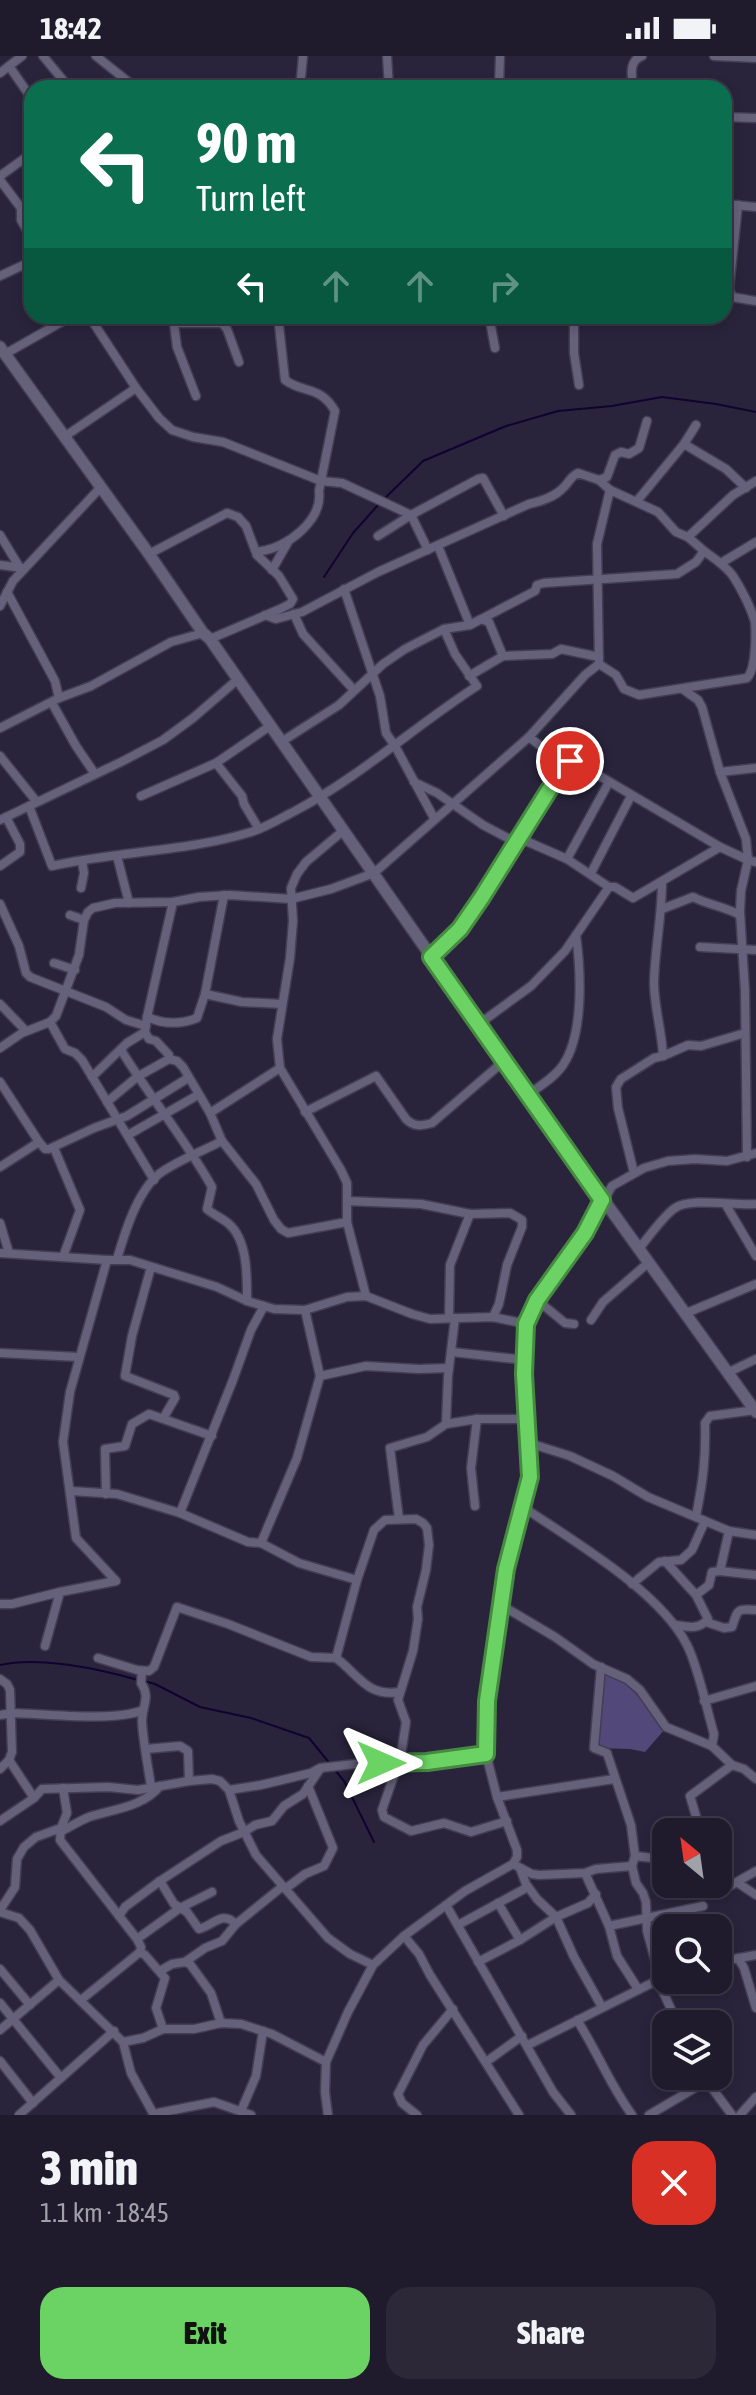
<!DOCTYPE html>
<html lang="en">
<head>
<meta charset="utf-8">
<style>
	:root { --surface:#1f1b2c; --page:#2c2838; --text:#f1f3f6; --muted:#a1a1a9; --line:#3c3948; --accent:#6bd363 }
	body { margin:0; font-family:"Asap Condensed",sans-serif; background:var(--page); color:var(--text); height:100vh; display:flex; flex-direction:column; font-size:30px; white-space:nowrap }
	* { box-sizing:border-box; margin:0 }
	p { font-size:26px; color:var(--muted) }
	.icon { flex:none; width:44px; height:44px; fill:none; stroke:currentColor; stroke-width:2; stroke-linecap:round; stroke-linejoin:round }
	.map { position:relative; height:2059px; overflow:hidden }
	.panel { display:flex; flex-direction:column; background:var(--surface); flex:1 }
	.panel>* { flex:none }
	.guide { position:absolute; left:24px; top:24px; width:708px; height:244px; border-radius:24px; box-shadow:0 4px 12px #0003,0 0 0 2px var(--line); background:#0b6e4f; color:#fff; overflow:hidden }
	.needle { width:52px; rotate:331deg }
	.controls { position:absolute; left:652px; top:1762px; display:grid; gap:16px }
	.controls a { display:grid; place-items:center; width:80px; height:80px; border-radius:16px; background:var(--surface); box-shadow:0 4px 12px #0003,0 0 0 2px var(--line); font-size:40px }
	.pin { position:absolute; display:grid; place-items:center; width:68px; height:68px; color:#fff; margin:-34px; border:4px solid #fff; border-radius:50%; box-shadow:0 2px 8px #0007 }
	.me { position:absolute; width:88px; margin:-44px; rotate:90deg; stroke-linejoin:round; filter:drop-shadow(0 0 6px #0008) }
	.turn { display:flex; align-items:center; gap:28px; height:168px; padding:0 40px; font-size:36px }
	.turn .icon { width:104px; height:104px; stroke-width:2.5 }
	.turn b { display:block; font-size:56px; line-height:68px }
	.lanes { display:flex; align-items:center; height:76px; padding:0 40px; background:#0003; justify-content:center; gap:40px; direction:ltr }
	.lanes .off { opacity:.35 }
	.round { display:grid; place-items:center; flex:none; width:84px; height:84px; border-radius:24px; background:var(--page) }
	.overview { display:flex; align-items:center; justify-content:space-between; height:136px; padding:0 40px }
	h1 { font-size:48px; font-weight:800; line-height:60px }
	.action { display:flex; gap:16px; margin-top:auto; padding:16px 40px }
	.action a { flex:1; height:92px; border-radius:24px; background:var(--accent); color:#111; font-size:32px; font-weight:800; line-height:92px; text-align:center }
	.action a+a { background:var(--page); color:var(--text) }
	.status { display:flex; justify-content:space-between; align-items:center; height:56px; padding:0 40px; background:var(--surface); direction:ltr }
	.status svg { height:22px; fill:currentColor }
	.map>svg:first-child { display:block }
	.green { fill:#524879 }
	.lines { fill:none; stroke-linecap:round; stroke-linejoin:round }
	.stream { stroke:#120230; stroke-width:2 }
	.street-casing { stroke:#433e52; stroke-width:11 }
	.secondary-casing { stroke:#433e52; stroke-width:14 }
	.street { stroke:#65617b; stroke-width:8 }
	.secondary { stroke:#65617b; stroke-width:11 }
	.route-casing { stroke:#468940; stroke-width:20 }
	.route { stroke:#6bd363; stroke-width:14 }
</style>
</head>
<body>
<div class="status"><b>18:42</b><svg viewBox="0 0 49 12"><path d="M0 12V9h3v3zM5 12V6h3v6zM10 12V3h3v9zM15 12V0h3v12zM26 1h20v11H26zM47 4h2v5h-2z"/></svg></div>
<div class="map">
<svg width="756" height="2059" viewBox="0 0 756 2059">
	<rect width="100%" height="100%" fill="#29243b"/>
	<polygon class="green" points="603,1615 626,1626 665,1673 645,1696 630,1693 595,1692"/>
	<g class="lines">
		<g class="stream">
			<polyline points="383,444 423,405 506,370 558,355 612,350 662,341 716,348 756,356"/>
			<polyline points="324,521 353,477 378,449"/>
			<path d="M0 1609C39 1600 100 1613 138 1624"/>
			<polyline points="144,1625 155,1628 200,1651 251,1662 309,1682 331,1709"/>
			<polyline points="335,1714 344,1725 374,1786"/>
		</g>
		<defs>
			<g id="street">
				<polyline points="43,0 67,29 72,32"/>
				<polyline points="96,0 136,32"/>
				<polyline points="387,0 389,32"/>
				<polyline points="714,0 756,2"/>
				<polyline points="9,10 32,43"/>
				<polyline points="0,17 22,0"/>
				<polyline points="300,32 303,0"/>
				<polyline points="499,32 500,0"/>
				<path d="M633 32C632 20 628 5 642 0"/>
				<polyline points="724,61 756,62"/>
				<polyline points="0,120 32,97"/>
				<polyline points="0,124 21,152 21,164 32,183"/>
				<polyline points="724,148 756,151"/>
				<polyline points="738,149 729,233 732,241 756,245"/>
				<polyline points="0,220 32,205"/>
				<polyline points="89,260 136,332 159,362 172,374 193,381 223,386 321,425 342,427 381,445 411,459 428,494"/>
				<polyline points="173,260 177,291 196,340"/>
				<polyline points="489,260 495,292"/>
				<polyline points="574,260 574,297 579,329"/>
				<polyline points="654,262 654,260"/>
				<polyline points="176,267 222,267 227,273 239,306"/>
				<polyline points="5,298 72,260"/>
				<polyline points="64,381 136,332"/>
				<polyline points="684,388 726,413 746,432"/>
				<polyline points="599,424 607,421 615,399 621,396 629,398 639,392 647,365"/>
				<polyline points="637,445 684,388 696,369"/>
				<polyline points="0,479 20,512"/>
				<polyline points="378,480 411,459 478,423 483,422 504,460"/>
				<polyline points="688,481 733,439 756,425"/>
				<polyline points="438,490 470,569 481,563 489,566 503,600"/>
				<polyline points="149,498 227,457 238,461 246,470 257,499 279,520 293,543 290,548 280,553 210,583"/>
				<path d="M257 499 261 495C287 492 323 464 319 435L335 355C320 329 304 338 285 324L278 260"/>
				<polyline points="721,507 756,486"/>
				<polyline points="0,509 23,512"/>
				<polyline points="272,514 288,486"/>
				<polyline points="344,533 380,640 386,677 395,690 434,762"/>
				<polyline points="7,536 55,625 59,642"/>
				<polyline points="0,550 13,525 101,431"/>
				<polyline points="294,558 303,578 353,633"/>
				<path d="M265 559 276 563 302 556 378 516 529 448C542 445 555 441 564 431 570 425 570 421 578 417L599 424 610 434 658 456 676 476 688 481 704 495"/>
				<polyline points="599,608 597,488 610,434"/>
				<polyline points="469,620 503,600 552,598 561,593 599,601"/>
				<polyline points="684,634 698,644 702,651 720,716 746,783 748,804 741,835 740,856 745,935 747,1101"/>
				<polyline points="52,647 76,690 95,718"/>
				<polyline points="0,672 59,642 91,630 171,586 203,577"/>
				<polyline points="529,681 566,710"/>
				<path d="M281 686 339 649 383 608 405 593 444 573 470 569 535 535 537 529 544 527 677 518 696 506 704 495C714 502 726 510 733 520 741 532 751 552 755 566 756 579 756 613 747 622L639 639 624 633 616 619 599 608"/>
				<polyline points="0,700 36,745"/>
				<polyline points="216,707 242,740 244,748 259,773"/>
				<polyline points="720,716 756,712"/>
				<polyline points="414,726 437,737 483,769 515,786"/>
				<polyline points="141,740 216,707 270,670"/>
				<path d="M29 750 52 810C117 795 186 796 251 776 267 771 281 762 295 755 361 720 415 670 477 630L455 598 444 573"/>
				<polyline points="0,764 121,706 163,684 193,662 237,624"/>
				<polyline points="344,774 306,806 297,818 291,832 293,865 290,902 277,983 280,1012 341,1114 347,1127 347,1166 366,1240"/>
				<polyline points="519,782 567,803 609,831 615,831 633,842 720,791"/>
				<polyline points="117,800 129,847"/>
				<polyline points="567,803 609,726"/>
				<polyline points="0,810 20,796 20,788 6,761"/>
				<polyline points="591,817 631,740"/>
				<path d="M662 826C662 859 655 892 654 926 654 951 662 975 663 1000"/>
				<polyline points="81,832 84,817 82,805"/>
				<polyline points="173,846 147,961 145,976 149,983 156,985 169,999 169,1003 177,1005 183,1011 210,1057 222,1085 256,1128 274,1164 281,1173 288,1177 347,1166"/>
				<polyline points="0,848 19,890 26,917 30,921 106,951 126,964 146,970"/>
				<path d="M662 853 693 841C709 849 725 851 740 859"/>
				<polyline points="70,859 84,864"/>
				<polyline points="700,891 756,894"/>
				<polyline points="431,901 460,873 482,841 564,710 570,705 576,706 720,791 748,804 756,806"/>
				<polyline points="54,907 75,914"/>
				<polyline points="205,938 242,946 282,948"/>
				<polyline points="0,948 26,975"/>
				<path d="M147 961C163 968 180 969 197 962L205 938 224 839"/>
				<polyline points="50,966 65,993 75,997 82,1004 154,1124"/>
				<polyline points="479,968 531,930 565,895 609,831"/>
				<polyline points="0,992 22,977 50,966 56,960 79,899 84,864 88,856 93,852 115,847 173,846 199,841 230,839 291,843 331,833 374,817 529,681 585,619 599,608"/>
				<path d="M121 994C150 1041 185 1083 212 1131L207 1153C214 1159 222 1162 229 1168 248 1185 247 1221 247 1245"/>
				<polyline points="92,1021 127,987 145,976"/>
				<polyline points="0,1026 39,1086"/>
				<path d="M529 1038C540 1030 555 1021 563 1009 584 978 581 916 576 879"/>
				<polyline points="107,1046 137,1021 169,1003"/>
				<path d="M305 1056 376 1020 406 1063C414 1071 421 1070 432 1067L504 1005"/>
				<polyline points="210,1057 280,1012"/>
				<polyline points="128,1079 198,1039"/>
				<polyline points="54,1092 80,1154 63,1201"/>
				<polyline points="0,1111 39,1086 45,1093 49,1093 94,1072 127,1060 188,1022"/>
				<polyline points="634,1117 618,1052 616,1031 621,1023 654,1002 663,1000 688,989 701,990 745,977"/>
				<polyline points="347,1145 421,1148 470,1158 510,1157 522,1164 522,1171 507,1209 499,1248 493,1261"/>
				<polyline points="726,1149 756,1200"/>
				<polyline points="0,1167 9,1197"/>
				<path d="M638 1194C647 1183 664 1159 675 1152 690 1141 736 1150 756 1148"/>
				<polyline points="0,1197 107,1204 130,1204 217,1231 247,1245 274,1253 305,1254 347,1241 366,1240 412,1258 430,1263 493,1261 526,1268"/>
				<path d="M117 1203C125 1176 137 1136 159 1118 176 1105 203 1095 222 1085"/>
				<polyline points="151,1211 132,1280 125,1320 174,1339 175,1342 164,1361"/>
				<polyline points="537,1244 565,1267 574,1268"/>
				<polyline points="684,1258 756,1228"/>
				<polyline points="449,1262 450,1209 470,1158"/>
				<polyline points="591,1264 603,1246 648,1207"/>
				<polyline points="452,1296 525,1304"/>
				<polyline points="0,1297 79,1301"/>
				<polyline points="729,1316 756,1303"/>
				<polyline points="320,1320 366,1310 419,1313 449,1312"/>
				<polyline points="446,1368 448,1320 455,1262"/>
				<polyline points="529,1387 570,1400 613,1420 648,1441 729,1475 756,1479"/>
				<polyline points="71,1435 117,1438 180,1457 248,1486 261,1487 299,1507 357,1524"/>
				<polyline points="106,1438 105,1393 125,1390 132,1368 149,1358 212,1380"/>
				<polyline points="475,1450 471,1412 477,1363"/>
				<path d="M523 1451C573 1485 660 1535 687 1589 699 1613 706 1651 714 1678L712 1690"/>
				<polyline points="180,1457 233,1324 251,1274 264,1250"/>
				<path d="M696 1460C703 1425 706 1402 705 1367L710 1360 756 1354"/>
				<polyline points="399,1463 390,1392 427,1381 446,1368 477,1363 527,1363"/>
				<polyline points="261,1487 297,1402 320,1320 305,1254"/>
				<path d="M665 1505 696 1539 708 1563C699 1574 688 1571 676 1569"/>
				<polyline points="720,1515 756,1519"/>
				<polyline points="632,1528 659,1506 681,1504 692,1494 705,1465"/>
				<polyline points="696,1539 709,1529 712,1516 720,1515 729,1475"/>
				<polyline points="0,1548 12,1548 60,1536"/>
				<polyline points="501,1549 555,1581 593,1608 627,1623 640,1634 666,1671 712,1690 732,1709 744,1713 756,1723"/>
				<path d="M706 1566 724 1572 732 1571C738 1554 736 1552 756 1554"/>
				<polyline points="45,1590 60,1536 116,1525 76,1482 63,1386 70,1336 107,1204"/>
				<polyline points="98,1602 137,1614 149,1615 154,1611 177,1551 228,1568 311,1601 336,1602"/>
				<polyline points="601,1611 594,1692 607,1697 631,1769 635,1800"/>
				<path d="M142 1615 141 1627C151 1641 142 1650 142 1665 143 1686 148 1709 151 1731"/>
				<polyline points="0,1623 7,1628 10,1634 12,1696 9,1704 0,1713"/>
				<path d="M399 1636C367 1641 359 1619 336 1602L357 1524 374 1474 385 1464 416 1463 423 1467 427 1472 429 1489 426 1514 417 1551 418 1563 413 1595 398 1644 406 1666 401 1699 382 1754 384 1761 411 1775 444 1767 471 1776 507 1765"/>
				<polyline points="704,1645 756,1630"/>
				<path d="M0 1659 12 1657C45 1658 115 1666 143 1654"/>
				<polyline points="146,1693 180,1690 188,1695 189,1725"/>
				<polyline points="9,1704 34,1742"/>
				<polyline points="63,1732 67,1757 61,1772 60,1784 137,1883 141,1891 140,1896 145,1899 165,1922 156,1952 163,1973"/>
				<polyline points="229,1734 261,1729 311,1717 320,1712 364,1707 427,1706 486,1698"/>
				<polyline points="497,1741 614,1723"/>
				<polyline points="0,1765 34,1742 42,1733 108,1731 138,1734 189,1725 212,1723 220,1725 229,1734 239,1765 256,1799 328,1882 350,1898 373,1909"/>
				<path d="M60 1776C70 1771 79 1765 89 1761 114 1753 143 1751 160 1730"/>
				<polyline points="695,1776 698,1767 690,1740 732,1709"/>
				<polyline points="513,1808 532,1818 539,1819 585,1817 596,1813 632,1810 635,1800 653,1802 666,1799"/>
				<polyline points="632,1810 636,1827 643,1837 646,1846 647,1875 660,1922"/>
				<polyline points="520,1812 526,1828 537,1843 556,1861 574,1901 602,1951"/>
				<polyline points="585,1817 609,1870 617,1900 638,1933"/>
				<path d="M160 1825 174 1848 187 1856 199 1873C214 1869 222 1854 236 1868"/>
				<polyline points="738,1827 756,1839"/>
				<polyline points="704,1828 709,1835 716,1838 756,1815"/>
				<polyline points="285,1833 305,1818 324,1810 333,1792 308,1730"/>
				<polyline points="498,1847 520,1884"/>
				<polyline points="446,1849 553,2036 571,2059"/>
				<polyline points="0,1854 15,1831 17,1803 24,1791 36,1781 61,1772"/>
				<polyline points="0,1856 19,1862 30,1874 59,1924 123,1986 131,2017 154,2059"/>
				<polyline points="119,1860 125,1851 160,1825 221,1785 244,1776 255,1769 272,1765 284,1750 303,1738 320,1713"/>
				<polyline points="458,1869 528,1831"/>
				<polyline points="609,1870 703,1850"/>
				<polyline points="404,1880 419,1898 430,1919 519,2059"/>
				<polyline points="137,1883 180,1852 212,1836"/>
				<polyline points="738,1902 744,1912 756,1952"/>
				<polyline points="185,1906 190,1908 211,1937 221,1967"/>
				<polyline points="478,1906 520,1884 556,1861 588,1847 596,1838"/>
				<polyline points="718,1906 756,1899"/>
				<polyline points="0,1913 30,1949"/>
				<polyline points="160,1915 172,1908 185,1906 205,1892 222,1885 236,1868 283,1830"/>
				<polyline points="657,1923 678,1968"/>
				<polyline points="81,1944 140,1896"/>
				<polyline points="0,1947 61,2022"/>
				<path d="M577 1964C597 1995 610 2029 632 2059"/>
				<polyline points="0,1974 59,1924"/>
				<polyline points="123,1986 143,1982 163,1973 194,1973 221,1967 241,1968 272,1978 326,2006"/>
				<polyline points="528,1989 666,1920"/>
				<polyline points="0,2005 33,2047"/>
				<polyline points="486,2006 522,1980"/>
				<polyline points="703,2020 732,2059"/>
				<polyline points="241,2055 256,2020 263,1975"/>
				<polyline points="153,2058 214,2046 251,2059"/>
				<polyline points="19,2059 114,1975"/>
				<polyline points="328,2059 325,2036 326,2006 348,1956 373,1909 404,1880 465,1835 513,1808 517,1801 517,1794 497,1741 486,1698 487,1645 506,1513 530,1421 524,1318 526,1268 537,1244 585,1177 612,1130 644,1112 668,1105 695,1103 727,1105 756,1097"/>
				<polyline points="417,2059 402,2047 398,2038 423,1989 453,1953"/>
				<polyline points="649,2059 705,2026"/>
				<polyline points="740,2059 756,2041"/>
			</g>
			<polyline id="secondary" points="0,291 149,498 203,577 210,583 504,1005 756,1356"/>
		</defs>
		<use href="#street" class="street-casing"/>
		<use href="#secondary" class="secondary-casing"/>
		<use href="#street" class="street"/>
		<use href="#secondary" class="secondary"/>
	</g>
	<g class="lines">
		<defs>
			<polyline id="route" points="381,1707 427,1706 486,1698 487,1645 506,1513 530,1421 524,1318 526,1268 537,1244 585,1177 602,1144 431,901 460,873 482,841 564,710 570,705"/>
		</defs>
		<use href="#route" class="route-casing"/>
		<use href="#route" class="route"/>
	</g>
</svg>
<div class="controls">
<a><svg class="needle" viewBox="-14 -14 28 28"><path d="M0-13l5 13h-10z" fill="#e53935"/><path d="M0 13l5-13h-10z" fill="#a1a1a9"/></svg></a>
<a><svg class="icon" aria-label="search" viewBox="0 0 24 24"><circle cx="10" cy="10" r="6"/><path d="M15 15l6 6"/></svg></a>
<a><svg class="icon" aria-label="layers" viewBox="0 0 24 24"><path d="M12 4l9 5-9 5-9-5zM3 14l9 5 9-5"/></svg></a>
</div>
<div class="pin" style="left:570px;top:705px;background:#d93025"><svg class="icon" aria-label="arrive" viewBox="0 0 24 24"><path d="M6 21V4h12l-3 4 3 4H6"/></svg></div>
<svg class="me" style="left:381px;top:1707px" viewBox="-20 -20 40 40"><path d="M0-17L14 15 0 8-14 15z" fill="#6bd363" stroke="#fff" stroke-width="4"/></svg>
<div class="guide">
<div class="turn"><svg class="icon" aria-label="left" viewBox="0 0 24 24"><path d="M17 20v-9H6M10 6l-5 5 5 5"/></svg><div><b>90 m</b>Turn left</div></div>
<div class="lanes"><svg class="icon" aria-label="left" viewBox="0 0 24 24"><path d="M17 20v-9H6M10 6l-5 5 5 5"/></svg><svg class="icon off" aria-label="ahead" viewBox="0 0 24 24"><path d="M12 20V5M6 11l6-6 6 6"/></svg><svg class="icon off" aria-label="ahead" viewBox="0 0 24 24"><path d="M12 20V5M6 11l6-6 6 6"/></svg><svg class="icon off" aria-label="right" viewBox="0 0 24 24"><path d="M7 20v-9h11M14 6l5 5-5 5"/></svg></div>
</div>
</div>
<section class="panel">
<div class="overview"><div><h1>3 min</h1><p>1.1 km · 18:45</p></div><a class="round" style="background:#d93025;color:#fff"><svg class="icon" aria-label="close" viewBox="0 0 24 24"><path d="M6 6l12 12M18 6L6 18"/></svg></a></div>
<div class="action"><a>Exit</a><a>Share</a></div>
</section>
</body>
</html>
